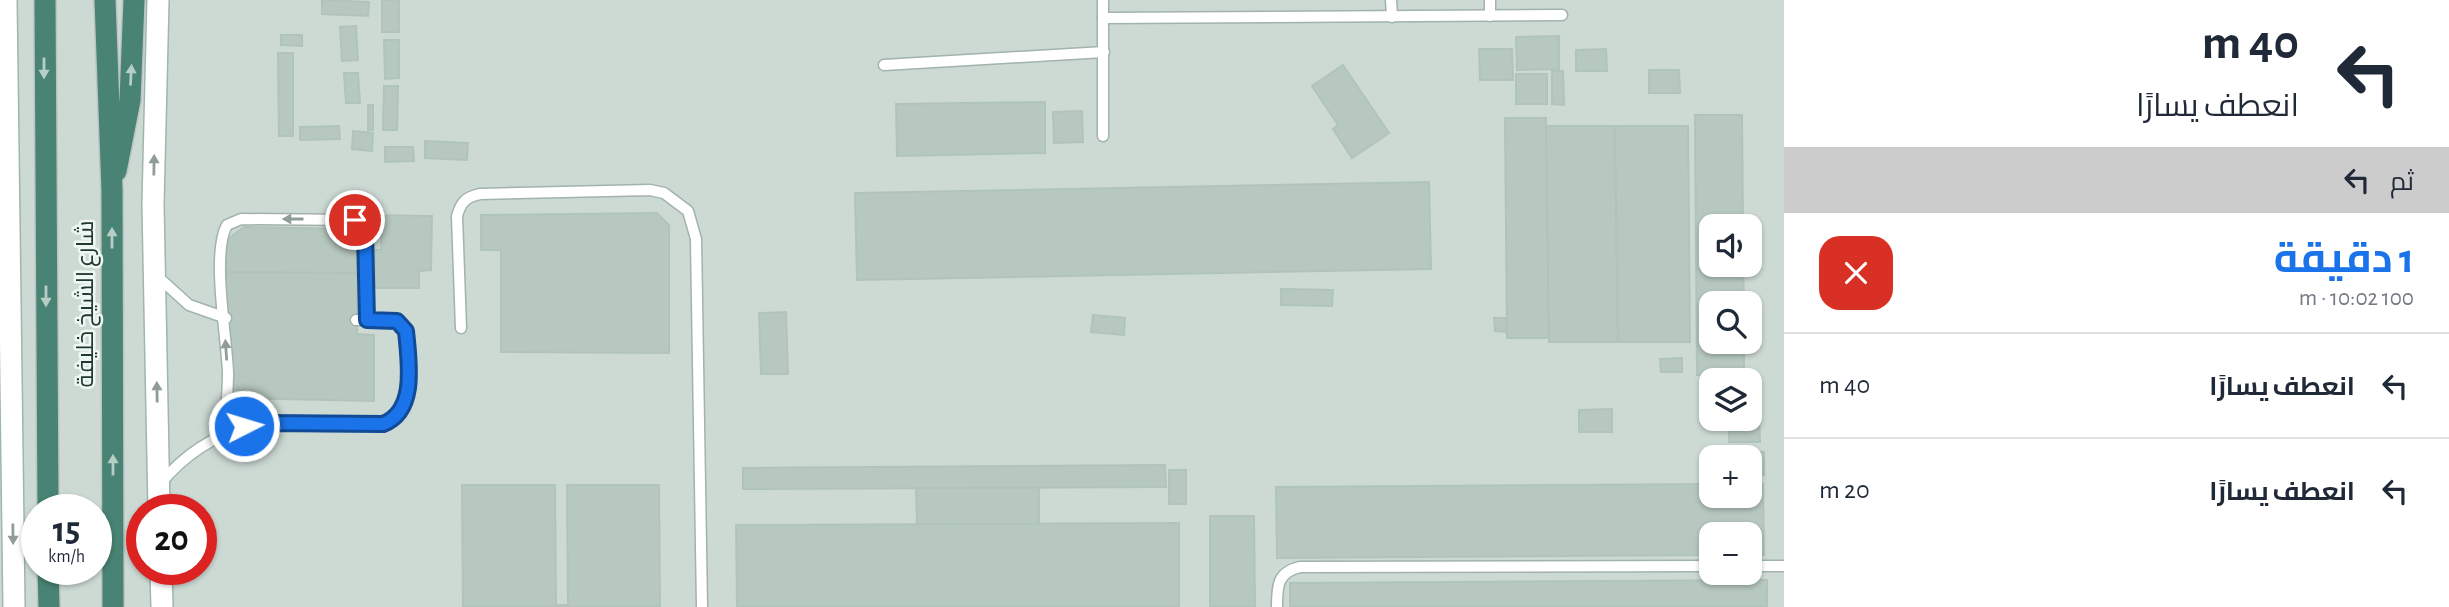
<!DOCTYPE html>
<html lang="ar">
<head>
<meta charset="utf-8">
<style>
	:root { --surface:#fff; --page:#f6f6f7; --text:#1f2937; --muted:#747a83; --line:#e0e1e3; --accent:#1a73e8 }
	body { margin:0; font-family:"Alegreya Sans",Cairo,sans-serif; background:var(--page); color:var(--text); direction:rtl; height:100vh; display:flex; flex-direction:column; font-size:26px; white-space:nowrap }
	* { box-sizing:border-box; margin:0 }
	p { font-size:23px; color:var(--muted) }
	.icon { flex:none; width:38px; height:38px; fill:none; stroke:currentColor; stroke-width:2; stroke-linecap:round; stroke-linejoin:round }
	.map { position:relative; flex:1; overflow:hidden; direction:ltr }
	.details { display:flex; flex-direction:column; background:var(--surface); width:665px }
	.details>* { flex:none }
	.guide { background:#fff; color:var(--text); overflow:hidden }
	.fabs { position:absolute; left:1699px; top:214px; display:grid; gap:14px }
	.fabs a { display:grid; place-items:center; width:63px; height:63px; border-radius:14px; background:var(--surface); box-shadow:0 2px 5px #0004; font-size:35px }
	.speed { position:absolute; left:21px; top:494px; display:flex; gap:14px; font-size:35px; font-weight:700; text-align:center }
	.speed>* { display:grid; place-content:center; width:91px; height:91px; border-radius:50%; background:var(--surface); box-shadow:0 2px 5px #0004; line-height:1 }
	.speed small { font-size:18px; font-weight:400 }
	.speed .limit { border:10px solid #d22; background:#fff; color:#111 }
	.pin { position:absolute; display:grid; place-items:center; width:60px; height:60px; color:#fff; margin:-30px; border:4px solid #fff; border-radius:50%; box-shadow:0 2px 7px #0007 }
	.me { position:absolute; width:77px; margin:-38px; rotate:85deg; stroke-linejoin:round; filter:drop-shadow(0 0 5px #0008) }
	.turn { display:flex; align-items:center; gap:24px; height:147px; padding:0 35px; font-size:32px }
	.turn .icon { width:91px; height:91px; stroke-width:2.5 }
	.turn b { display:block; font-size:49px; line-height:60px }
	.then { display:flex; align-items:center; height:66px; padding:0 35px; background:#0003; gap:14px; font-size:26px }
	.round { display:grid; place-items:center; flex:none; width:74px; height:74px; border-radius:21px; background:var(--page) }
	.summary { display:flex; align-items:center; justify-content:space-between; height:119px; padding:0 35px }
	h1 { font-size:42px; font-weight:700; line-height:52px; color:var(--accent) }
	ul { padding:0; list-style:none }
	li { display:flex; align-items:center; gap:21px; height:105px; padding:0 35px; border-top:2px solid var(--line) }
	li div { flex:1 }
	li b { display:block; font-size:26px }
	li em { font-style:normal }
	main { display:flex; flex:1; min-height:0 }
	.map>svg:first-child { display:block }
	.built { fill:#cddad4; fill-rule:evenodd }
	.building { fill:#b7c8c0; stroke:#b1c4bb; stroke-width:2 }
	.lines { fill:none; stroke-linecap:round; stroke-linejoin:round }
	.service-casing { stroke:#a2b2ac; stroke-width:13 }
	.secondary-casing { stroke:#9eb6ac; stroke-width:24 }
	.trunk-casing { stroke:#bcc4c2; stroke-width:24 }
	.service { stroke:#fff; stroke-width:10 }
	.secondary { stroke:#fff; stroke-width:21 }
	.trunk { stroke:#488373; stroke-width:21 }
	.oneway { fill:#b5cec6 }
	.oneway2 { fill:#909c98 }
	.route-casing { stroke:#114b97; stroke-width:18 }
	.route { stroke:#1a73e8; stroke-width:12 }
	.labels { text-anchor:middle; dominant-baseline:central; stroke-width:5; stroke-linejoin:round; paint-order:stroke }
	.street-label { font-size:24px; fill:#203a32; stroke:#eff7f3 }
</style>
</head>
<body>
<main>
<section class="details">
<div class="guide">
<div class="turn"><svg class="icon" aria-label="left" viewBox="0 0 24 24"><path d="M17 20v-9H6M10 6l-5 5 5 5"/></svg><div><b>40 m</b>انعطف يسارًا</div></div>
<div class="then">ثم<svg class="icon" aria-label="left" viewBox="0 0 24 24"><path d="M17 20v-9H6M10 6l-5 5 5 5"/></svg></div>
</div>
<div class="summary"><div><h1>1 دقيقة</h1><p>100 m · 10:02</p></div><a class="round" style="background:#d93025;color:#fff"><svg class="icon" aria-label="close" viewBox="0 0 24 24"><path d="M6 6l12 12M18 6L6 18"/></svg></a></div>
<ul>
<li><svg class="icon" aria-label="left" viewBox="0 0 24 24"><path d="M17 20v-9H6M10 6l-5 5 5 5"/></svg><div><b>انعطف يسارًا</b></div><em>40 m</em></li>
<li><svg class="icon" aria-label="left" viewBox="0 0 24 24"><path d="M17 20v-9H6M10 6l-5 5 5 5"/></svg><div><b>انعطف يسارًا</b></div><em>20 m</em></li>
</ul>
</section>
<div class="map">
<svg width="1784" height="607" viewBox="0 0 1784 607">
	<rect width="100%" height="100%" fill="#dfeae5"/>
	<path class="built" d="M0 0H1784V607H0ZM1712 226H1750V264H1712ZM1712 303H1750V341H1712ZM1712 380H1750V418H1712ZM1712 457H1750V495H1712ZM37 509H96V569H37ZM142 509H201V569H142ZM1712 534H1750V572H1712Z"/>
	<g class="building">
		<polygon points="322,0 369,2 368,16 322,14"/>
		<rect x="382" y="0" width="17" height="32"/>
		<polygon points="356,26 358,60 342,61 340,27"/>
		<polygon points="281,35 302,35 302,46 281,45"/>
		<polygon points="1559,36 1559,69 1517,70 1516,37"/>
		<polygon points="384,40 399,40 399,78 385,79"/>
		<polygon points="1479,49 1512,49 1513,80 1480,80"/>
		<polygon points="1606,49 1607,71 1576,71 1576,50"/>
		<polygon points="278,53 293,53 293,136 279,136"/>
		<polygon points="1343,65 1389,133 1352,158 1333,129 1338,125 1312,86"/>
		<polygon points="1649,70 1679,70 1680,93 1649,93"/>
		<polygon points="1552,71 1563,71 1564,105 1552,104"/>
		<polygon points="344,73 358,73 360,103 346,103"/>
		<rect x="1516" y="74" width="31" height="30"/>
		<polygon points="384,86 398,86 397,130 383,130"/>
		<polygon points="1045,102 1045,153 897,156 896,104"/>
		<rect x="368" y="105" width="5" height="25"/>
		<polygon points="1082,111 1083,142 1054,143 1053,112"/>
		<polygon points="1695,115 1742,115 1743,226 1712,226 1712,264 1743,264 1744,303 1712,303 1712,341 1744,341 1744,374 1697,375"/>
		<polygon points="1505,118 1546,118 1549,338 1507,338"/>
		<polygon points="339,126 340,139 300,140 300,127"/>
		<polygon points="1546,126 1615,126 1618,342 1549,342"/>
		<polygon points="1615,126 1688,126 1690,342 1618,342"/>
		<polygon points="353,131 373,133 372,151 352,149"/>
		<polygon points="425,141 468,143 467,160 425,158"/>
		<polygon points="385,147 413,147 414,161 385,162"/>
		<polygon points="1429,182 1431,269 857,280 855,193"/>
		<polygon points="657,213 669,225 669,353 501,352 501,250 481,250 481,215"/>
		<polygon points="366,215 432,216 431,270 419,271 419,288 375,288 375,250 381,250 381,235 366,234"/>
		<polygon points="244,227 357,229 357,273 226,272 225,241"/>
		<polygon points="226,272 357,273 357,334 374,335 374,401 233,398 226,318"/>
		<polygon points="1281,289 1333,290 1332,306 1281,305"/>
		<polygon points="786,312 788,374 761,374 759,313"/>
		<polygon points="1093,315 1125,318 1124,335 1091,332"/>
		<polygon points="1494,318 1507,318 1507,332 1495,331"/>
		<polygon points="1682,358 1682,372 1661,372 1660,359"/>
		<polygon points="1612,409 1612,432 1579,432 1579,410"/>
		<polygon points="1750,414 1759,414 1760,442 1729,442 1729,418 1750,418"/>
		<polygon points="1744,452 1764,452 1764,475 1750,476 1750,457 1744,457"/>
		<polygon points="1165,465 1166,487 743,489 743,468"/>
		<rect x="1169" y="470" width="17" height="34"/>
		<polygon points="1712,484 1712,495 1750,495 1750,484 1763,484 1764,555 1750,555 1750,534 1712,534 1712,555 1277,558 1276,487"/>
		<polygon points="462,485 555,485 556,605 568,605 567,485 659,485 660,607 463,607"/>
		<polygon points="916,488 1039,488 1039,524 917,524"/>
		<polygon points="1210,516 1254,516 1255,607 1210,607"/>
		<polygon points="1179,523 1179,607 737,607 736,525"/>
		<polygon points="1767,580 1767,607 1290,607 1290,583"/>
	</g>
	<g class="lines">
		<defs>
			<g id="service">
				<polyline points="1103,0 1103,136"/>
				<polyline points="1391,0 1392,17"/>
				<polyline points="1490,0 1490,16"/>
				<polyline points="1103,18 1562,15"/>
				<polyline points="884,65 1104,52"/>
				<polyline points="158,277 189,305 226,318"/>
				<path d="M461 328 457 216C461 202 466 197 480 194L650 190 664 193 688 211 696 239 702 607"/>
				<path d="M224 433C226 413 228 393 228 373 227 339 211 252 227 225L241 219 355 220 365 232 367 320"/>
				<path d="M160 484C224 407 293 423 383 424 417 410 409 363 406 331L397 321 356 320"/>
				<polyline points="1750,566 1784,566"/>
				<path d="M1277 607C1277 587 1277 572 1300 567L1712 566"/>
			</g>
			<g id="secondary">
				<polyline points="6,0 14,607"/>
				<polyline points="158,0 153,204 159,509"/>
				<polyline points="161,569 162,607"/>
			</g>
			<g id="trunk">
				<polyline points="45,0 48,509"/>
				<polyline points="105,0 112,190 113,607"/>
				<polyline points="116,171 130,100 134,0"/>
				<polyline points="48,569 49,607"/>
			</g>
		</defs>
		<use href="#service" class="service-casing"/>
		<use href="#secondary" class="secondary-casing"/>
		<use href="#trunk" class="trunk-casing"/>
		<use href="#service" class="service"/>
		<use href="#secondary" class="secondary"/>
		<use href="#trunk" class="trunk"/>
	</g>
	<defs><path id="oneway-solid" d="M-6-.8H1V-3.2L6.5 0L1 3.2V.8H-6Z" transform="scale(1.75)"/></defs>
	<g class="oneway">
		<use href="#oneway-solid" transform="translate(44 68) rotate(90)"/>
		<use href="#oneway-solid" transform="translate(131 75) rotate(-87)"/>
		<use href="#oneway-solid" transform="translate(112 238) rotate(-90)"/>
		<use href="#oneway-solid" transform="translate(46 296) rotate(90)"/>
		<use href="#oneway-solid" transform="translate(113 465) rotate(-90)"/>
	</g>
	<g class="oneway2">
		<use href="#oneway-solid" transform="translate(154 165) rotate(-89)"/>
		<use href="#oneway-solid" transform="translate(293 219) rotate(180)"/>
		<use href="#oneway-solid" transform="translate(226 350) rotate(-94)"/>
		<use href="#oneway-solid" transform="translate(157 392) rotate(-91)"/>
		<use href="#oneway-solid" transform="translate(13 534) rotate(89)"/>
	</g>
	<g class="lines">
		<defs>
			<path id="route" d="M244 426 266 423 383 424C417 411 409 363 406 331L397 321 367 320 365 232 355 220"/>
		</defs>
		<use href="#route" class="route-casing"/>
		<use href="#route" class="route"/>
	</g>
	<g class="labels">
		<g class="street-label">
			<text transform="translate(86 304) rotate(-90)">شارع الشيخ خليفة</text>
		</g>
	</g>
</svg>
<div class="fabs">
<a><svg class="icon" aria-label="sound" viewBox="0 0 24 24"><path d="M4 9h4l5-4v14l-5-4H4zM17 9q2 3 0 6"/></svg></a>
<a><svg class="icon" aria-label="search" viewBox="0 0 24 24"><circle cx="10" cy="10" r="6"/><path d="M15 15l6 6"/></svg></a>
<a><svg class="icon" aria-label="layers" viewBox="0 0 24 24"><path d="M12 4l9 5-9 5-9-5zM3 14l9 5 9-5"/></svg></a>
<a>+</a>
<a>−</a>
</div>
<div class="speed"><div>15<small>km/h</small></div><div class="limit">20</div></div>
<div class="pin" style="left:355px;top:220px;background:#d93025"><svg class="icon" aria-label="arrive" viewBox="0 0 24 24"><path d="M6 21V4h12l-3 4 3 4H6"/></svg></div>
<svg class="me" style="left:244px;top:426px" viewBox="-20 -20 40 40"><circle r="17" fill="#1a73e8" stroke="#fff" stroke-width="3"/><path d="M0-11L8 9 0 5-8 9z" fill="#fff"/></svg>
</div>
</main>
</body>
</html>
